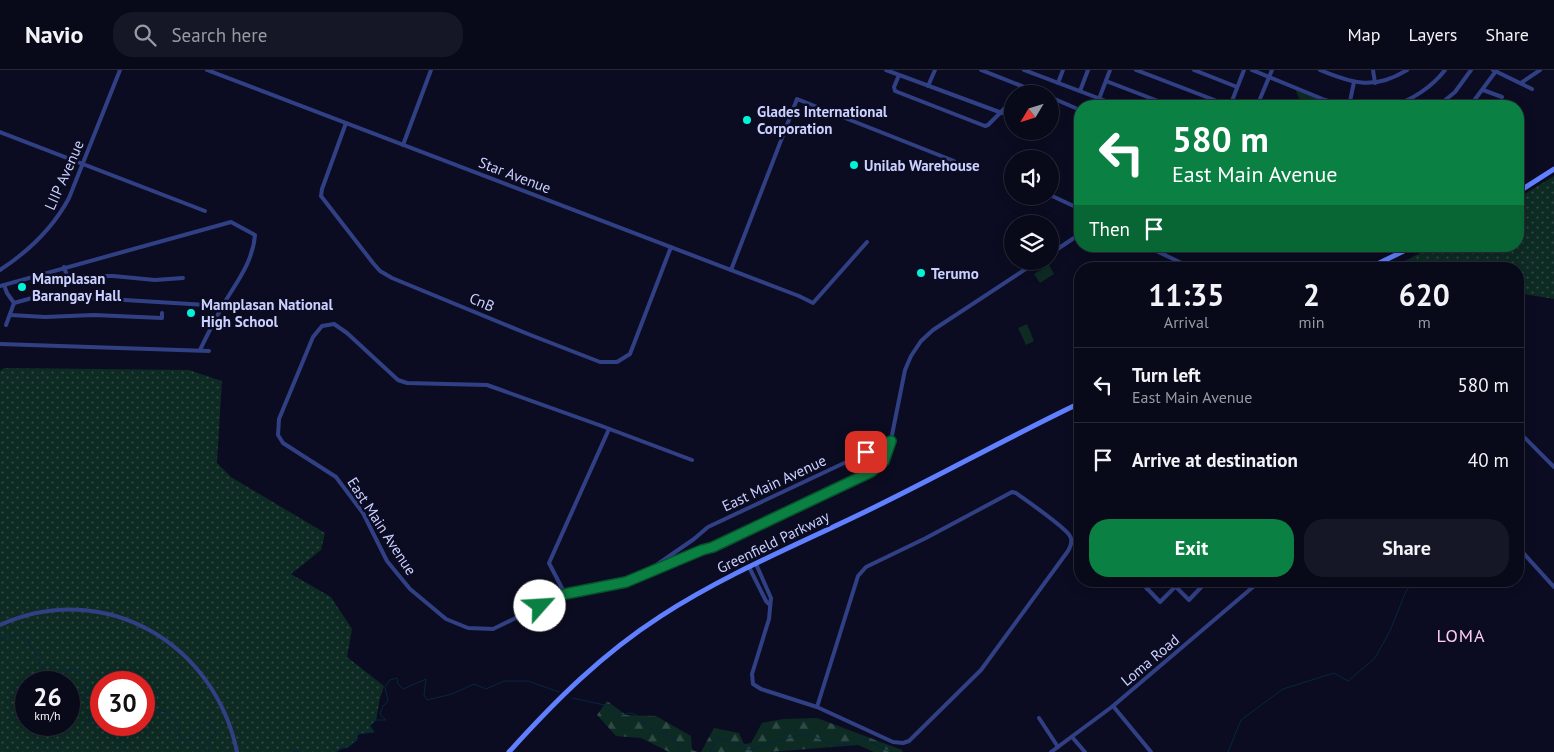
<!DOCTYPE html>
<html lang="en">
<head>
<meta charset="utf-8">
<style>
	:root { --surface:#080919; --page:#161726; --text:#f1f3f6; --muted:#989aa2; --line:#292a38; --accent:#0b8043 }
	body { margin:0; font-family:"PT Sans",sans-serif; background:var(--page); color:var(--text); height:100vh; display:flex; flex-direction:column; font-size:19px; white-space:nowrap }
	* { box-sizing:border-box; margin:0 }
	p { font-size:16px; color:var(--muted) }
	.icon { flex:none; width:28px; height:28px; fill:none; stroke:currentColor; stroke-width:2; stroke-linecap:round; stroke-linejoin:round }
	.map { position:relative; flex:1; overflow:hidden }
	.side { position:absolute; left:1074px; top:192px; width:450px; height:325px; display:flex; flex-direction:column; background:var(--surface); border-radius:20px; box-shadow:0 2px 12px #0003,0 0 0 1px var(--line) }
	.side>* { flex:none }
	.hud { position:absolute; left:1074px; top:30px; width:450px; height:152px; border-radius:20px; box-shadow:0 2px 12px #0003,0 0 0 1px var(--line); background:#0b8043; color:#fff; overflow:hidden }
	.needle { width:32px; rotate:232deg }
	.fabs { position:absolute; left:1004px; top:15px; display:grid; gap:10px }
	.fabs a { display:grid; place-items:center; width:55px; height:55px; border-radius:50%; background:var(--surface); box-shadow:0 2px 12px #0003,0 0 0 1px var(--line); font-size:25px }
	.speed { position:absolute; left:15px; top:601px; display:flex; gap:10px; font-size:25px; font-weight:700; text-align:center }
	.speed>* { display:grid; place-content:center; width:65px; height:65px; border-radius:50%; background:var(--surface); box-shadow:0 2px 12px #0003,0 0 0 1px var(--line); line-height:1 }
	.speed small { font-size:12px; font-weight:400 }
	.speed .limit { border:8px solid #d22; background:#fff; color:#111 }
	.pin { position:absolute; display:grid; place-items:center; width:42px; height:42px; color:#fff; margin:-21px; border-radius:10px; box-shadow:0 2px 8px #0006 }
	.me { position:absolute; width:55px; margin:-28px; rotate:64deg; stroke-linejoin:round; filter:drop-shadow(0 0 4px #0008) }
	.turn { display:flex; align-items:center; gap:18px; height:105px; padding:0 15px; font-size:22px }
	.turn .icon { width:65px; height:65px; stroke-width:2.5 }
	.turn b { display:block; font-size:35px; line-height:42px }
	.then { display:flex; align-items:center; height:48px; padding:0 15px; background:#0003; gap:10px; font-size:19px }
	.eta { display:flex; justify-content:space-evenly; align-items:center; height:85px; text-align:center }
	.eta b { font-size:30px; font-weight:800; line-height:35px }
	.button { display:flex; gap:10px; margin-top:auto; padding:10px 15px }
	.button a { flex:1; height:58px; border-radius:20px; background:var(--accent); color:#fff; font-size:20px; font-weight:800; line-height:58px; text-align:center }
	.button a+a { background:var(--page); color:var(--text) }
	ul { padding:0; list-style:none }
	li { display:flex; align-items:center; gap:15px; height:75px; padding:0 15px; border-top:1px solid var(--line) }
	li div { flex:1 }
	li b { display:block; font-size:19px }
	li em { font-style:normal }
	header { display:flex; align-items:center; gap:30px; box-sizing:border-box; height:70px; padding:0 25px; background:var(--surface); border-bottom:1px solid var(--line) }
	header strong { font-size:24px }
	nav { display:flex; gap:28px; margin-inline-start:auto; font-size:18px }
	.search { width:350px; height:45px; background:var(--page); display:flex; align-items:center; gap:12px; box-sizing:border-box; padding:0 18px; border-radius:20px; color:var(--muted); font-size:19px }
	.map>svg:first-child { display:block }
	.grass { fill:url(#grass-dots); fill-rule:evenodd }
	.forest { fill:url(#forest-firs) }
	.green { fill:#0d2b23 }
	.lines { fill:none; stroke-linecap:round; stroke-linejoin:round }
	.stream { stroke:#052740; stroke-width:1 }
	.minor { stroke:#314084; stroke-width:4 }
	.secondary { stroke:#6180ff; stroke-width:5 }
	.route-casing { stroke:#07532c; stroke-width:12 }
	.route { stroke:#0b8043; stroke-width:9 }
	.poi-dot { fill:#00f5d7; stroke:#0b0c21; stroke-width:2 }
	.labels { text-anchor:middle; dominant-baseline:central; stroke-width:5; stroke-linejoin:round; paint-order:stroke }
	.poi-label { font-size:15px; font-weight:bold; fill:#cad0ff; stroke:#0b0c21; text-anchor:start }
	.street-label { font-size:15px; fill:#cad0ff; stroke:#0b0c21 }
	.quarter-label { font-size:18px; letter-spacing:1px; fill:#ffccf8; stroke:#0b0c21 }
</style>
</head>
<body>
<header>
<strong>Navio</strong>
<div class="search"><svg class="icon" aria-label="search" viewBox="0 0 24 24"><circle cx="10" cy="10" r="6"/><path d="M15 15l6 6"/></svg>Search here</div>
<nav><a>Map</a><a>Layers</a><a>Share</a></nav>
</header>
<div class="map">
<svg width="1554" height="682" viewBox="0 0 1554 682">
	<defs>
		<pattern id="grass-dots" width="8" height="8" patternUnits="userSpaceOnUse" patternTransform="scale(1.25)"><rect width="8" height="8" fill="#0d2b23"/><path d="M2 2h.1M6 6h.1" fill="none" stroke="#2f4944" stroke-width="1.8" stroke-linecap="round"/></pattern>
		<pattern id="forest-firs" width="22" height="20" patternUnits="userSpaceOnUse" patternTransform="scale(1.25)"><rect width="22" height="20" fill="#0d2b23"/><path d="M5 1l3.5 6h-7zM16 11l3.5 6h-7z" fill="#2f4944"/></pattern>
	</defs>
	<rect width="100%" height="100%" fill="#0b0c21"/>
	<g class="grass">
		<polygon points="1554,106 1554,229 1518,223 1518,199 1390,199 1433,176 1518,176 1518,128"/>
		<path d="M4 298 189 300 222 311 217 393 231 407 325 463 321 480 291 504 331 527 352 559 347 587 384 616 380 628 376 650 370 656 374 662 358 664 357 670 347 678H342L336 682H0V301ZM26 612H69V655H26ZM101 612H144V655H101Z"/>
	</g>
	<g class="forest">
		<polygon points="607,631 626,645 656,646 691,666 692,680 698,682 669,682 641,668 616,666 597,645"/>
		<polygon points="817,648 902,680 903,682 874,682 858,675 769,682 701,682 714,658 739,663 744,674 751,673 762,653 783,649"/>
	</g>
	<g class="green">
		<polygon points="1297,20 1336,36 1302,36 1296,21"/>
		<polygon points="1049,195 1054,204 1040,213 1034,204"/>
		<polygon points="1027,254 1034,271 1026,275 1018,258"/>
	</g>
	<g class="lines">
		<g class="stream">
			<path d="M0 569 19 565 28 570 45 602 53 604 77 599C87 609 87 616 85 629L97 631 100 634 97 640 88 646 89 652 101 651"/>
			<path d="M572 628 609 636 616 646C622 646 625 643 631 643 638 644 638 648 643 652 651 660 665 664 675 668L680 682"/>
			<path d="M144 637 167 642C174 651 182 658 179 670 196 672 194 662 204 652L210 654 216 661C212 668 204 674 210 682"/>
			<polyline points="293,682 293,681 301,682"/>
			<polyline points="336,682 342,678 347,678 357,670 358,664 374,662 370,656 376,650 386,650 380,644 383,636 388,631 385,617 390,610 397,608 398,614 403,619 426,609 424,625 427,630 452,624 474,614 486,619 504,611 528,611 559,622"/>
			<polyline points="710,682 717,667 750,680 795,666 809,665 836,675 854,673 862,667 890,682"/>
			<polyline points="1228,682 1241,650 1283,619 1334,603 1348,611 1375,588 1390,561 1406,521 1414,511"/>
		</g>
		<g class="minor">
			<polyline points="207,0 799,226 813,233 867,172"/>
			<polyline points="886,0 1002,43"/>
			<polyline points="981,0 1042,24"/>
			<polyline points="1024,0 1119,36"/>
			<polyline points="1136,0 1230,36"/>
			<polyline points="1194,0 1237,17"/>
			<polyline points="1252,0 1325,30 1345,36"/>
			<path d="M1320 0C1353 14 1375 20 1407 0"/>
			<polyline points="1373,0 1375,13"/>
			<polyline points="1493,0 1532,19"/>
			<polyline points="899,5 894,17 895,21 985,56 988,55 1012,31"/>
			<polyline points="1106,11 1171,36"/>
			<polyline points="1058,13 1063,0"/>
			<polyline points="1521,13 1540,0"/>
			<polyline points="928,16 935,0"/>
			<polyline points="1483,20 1502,27"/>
			<polyline points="1080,21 1088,0"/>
			<polyline points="1019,24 1025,17"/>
			<polyline points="1050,27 1080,40"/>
			<polyline points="1099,29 1110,0"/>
			<polyline points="1230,36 1244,0"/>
			<polyline points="1257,36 1272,0"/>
			<polyline points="1349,36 1354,12"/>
			<path d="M1392 36C1412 30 1432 17 1445 0"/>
			<polyline points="1438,36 1455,22 1471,0"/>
			<polyline points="1470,36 1496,1"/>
			<polyline points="346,53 322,119 321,126 373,193 380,201 392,208 528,264 600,292 617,292 630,284 671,177"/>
			<polyline points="0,62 205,141"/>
			<polyline points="403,75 431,0"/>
			<polyline points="1050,125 1080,139"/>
			<polyline points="1146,176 1194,199"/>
			<polyline points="1050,184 1080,164"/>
			<polyline points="64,197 67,206 113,206 155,210 183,208"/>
			<path d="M0 200C29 181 53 158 69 128L120 0"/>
			<polyline points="731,200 797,29 954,91"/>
			<polyline points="4,215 7,223 14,233"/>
			<path d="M0 216 231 152 255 165C253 192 236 213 223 235 215 250 207 265 200 280"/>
			<polyline points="14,233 43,225 223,236"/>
			<polyline points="10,245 45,247 94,245 162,248 162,243"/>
			<polyline points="6,255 14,233"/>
			<polyline points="0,274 209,281"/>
			<polyline points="1518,361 1554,397"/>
			<polyline points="692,390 599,355 487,315 407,313 398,310 347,263 334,254 322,256 313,267 279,349 278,365 283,373 336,407 363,443 387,491 410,519 446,549 468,558 493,559 565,524 627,512 639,507 694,469 708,457 891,371"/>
			<polyline points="1080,450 1080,452"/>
			<polyline points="1518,477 1554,517"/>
			<path d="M756 494 771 528 769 549 752 604 753 614 761 619 817 637 893 672 903 673 909 671 981 600 1068 481C1071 476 1073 471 1070 466 1065 457 1027 431 1016 423L1012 422 926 468 866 497 858 506 817 637"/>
			<polyline points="749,497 766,531 770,535"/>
			<path d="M650 501C672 496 691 483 713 477L868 404 880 396 886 386 892 365 905 300 911 286 921 271 933 260 1038 191"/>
			<polyline points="1140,511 1160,532 1181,511"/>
			<polyline points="1176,517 1189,530 1207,511"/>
			<polyline points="1147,519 1154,511"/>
			<polyline points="565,524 549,493 609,359"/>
			<path d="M0 555C104 508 215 573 237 682"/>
			<polyline points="1113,636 1151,682"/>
			<polyline points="1039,648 1058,677"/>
			<polyline points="1072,667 1085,682"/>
			<polyline points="1051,682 1113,636 1260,511"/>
		</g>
		<g class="secondary">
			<polyline points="1518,122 1554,99"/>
			<polyline points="1367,199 1414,176"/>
			<path d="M509 682C556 630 602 584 661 546 730 501 807 471 881 434 948 401 1013 365 1080 333"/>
		</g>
	</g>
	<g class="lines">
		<defs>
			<polyline id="route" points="540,536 565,524 626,512 702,480 713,477 871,402 884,391 891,371 866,382"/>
		</defs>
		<use href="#route" class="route-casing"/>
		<use href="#route" class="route"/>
	</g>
	<g class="poi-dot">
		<circle cx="747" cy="50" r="5"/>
		<circle cx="854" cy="95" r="5"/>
		<circle cx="921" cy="203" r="5"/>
		<circle cx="22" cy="217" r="5"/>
		<circle cx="191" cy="243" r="5"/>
	</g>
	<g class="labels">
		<g class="poi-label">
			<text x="757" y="41">Glades International<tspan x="757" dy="17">Corporation</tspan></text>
			<text x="864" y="95">Unilab Warehouse</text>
			<text x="931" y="203">Terumo</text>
			<text x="32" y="208">Mamplasan<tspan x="32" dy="17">Barangay Hall</tspan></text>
			<text x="201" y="234">Mamplasan National<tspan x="201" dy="17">High School</tspan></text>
		</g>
		<g class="street-label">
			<text transform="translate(64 105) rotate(-66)">LIIP Avenue</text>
			<text transform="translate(515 105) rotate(21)">Star Avenue</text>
			<text transform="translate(482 232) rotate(23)">CnB</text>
			<text transform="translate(774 413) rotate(-25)">East Main Avenue</text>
			<text transform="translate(382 456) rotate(57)">East Main Avenue</text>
			<text transform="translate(773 472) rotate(-26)">Greenfield Parkway</text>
			<text transform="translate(1150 590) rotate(-40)">Loma Road</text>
		</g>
		<g class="quarter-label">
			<text x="1461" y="565">LOMA</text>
		</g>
	</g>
</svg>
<div class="fabs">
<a><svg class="needle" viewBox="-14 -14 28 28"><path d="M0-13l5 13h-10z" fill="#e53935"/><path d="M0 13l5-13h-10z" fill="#989aa2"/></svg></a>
<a><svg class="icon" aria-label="sound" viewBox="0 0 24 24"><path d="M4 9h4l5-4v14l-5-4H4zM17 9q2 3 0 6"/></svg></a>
<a><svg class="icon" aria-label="layers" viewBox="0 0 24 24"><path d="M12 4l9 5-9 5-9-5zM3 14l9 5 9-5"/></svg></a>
</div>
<div class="speed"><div>26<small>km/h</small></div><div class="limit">30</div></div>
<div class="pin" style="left:866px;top:382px;background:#d93025"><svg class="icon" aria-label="arrive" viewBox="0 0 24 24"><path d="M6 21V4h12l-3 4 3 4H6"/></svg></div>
<svg class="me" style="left:540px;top:536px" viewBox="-20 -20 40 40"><circle r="19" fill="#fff"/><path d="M0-13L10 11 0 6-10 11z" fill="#0b8043"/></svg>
<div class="hud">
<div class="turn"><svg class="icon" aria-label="left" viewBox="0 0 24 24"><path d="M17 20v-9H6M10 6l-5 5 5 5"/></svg><div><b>580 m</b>East Main Avenue</div></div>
<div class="then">Then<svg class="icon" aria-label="arrive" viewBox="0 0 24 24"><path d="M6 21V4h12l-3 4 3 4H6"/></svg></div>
</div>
<section class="side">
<div class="eta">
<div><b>11:35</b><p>Arrival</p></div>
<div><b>2</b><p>min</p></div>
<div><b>620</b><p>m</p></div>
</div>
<ul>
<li><svg class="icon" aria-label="left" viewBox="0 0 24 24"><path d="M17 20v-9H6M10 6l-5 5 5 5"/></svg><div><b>Turn left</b><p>East Main Avenue</p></div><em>580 m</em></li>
<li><svg class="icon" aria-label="arrive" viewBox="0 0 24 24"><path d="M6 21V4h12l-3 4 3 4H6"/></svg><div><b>Arrive at destination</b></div><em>40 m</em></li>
</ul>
<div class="button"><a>Exit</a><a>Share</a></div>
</section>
</div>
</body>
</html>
